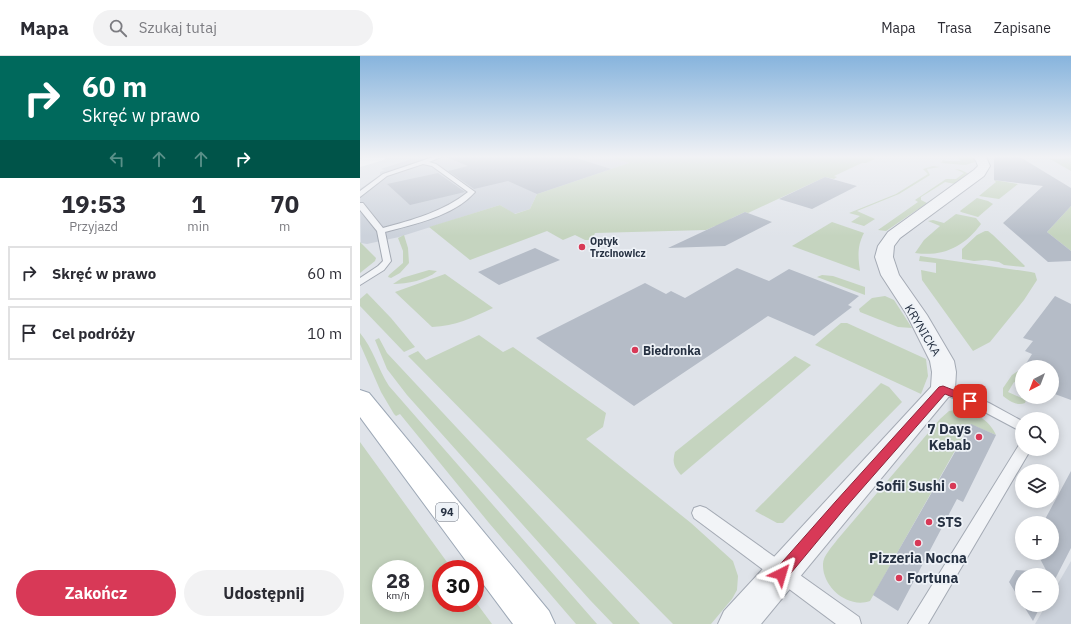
<!DOCTYPE html>
<html lang="pl">
<head>
<meta charset="utf-8">
<style>
	:root { --surface:#fff; --page:#f2f2f3; --text:#2b2b33; --muted:#7c7c81; --line:#e1e1e2; --accent:#d83957 }
	body { margin:0; font-family:"IBM Plex Sans",sans-serif; background:var(--page); color:var(--text); height:100vh; display:flex; flex-direction:column; font-size:15px; white-space:nowrap }
	* { box-sizing:border-box; margin:0 }
	p { font-size:13px; color:var(--muted) }
	.icon { flex:none; width:22px; height:22px; fill:none; stroke:currentColor; stroke-width:2; stroke-linecap:round; stroke-linejoin:round }
	.map { position:relative; flex:1; overflow:hidden }
	.panel { display:flex; flex-direction:column; background:var(--surface); width:360px }
	.panel>* { flex:none }
	.banner { background:#00695c; color:#fff; overflow:hidden }
	.needle { width:26px; rotate:222deg }
	.fabs { position:absolute; left:655px; top:304px; display:grid; gap:8px }
	.fabs a { display:grid; place-items:center; width:44px; height:44px; border-radius:50%; background:var(--surface); box-shadow:0 2px 10px #0003; font-size:20px }
	.speed { position:absolute; left:12px; top:504px; display:flex; gap:8px; font-size:20px; font-weight:700; text-align:center }
	.speed>* { display:grid; place-content:center; width:52px; height:52px; border-radius:50%; background:var(--surface); box-shadow:0 2px 10px #0003; line-height:1 }
	.speed small { font-size:10px; font-weight:400 }
	.speed .limit { border:6px solid #d22; background:#fff; color:#111 }
	.pin { position:absolute; display:grid; place-items:center; width:34px; height:34px; color:#fff; margin:-17px; border-radius:8px; box-shadow:0 2px 6px #0006 }
	.me { position:absolute; width:44px; margin:-22px; rotate:40deg; stroke-linejoin:round; filter:drop-shadow(0 0 3px #0008) }
	.turn { display:flex; align-items:center; gap:14px; height:84px; padding:0 16px; font-size:18px }
	.turn .icon { width:52px; height:52px; stroke-width:2.5 }
	.turn b { display:block; font-size:28px; line-height:34px }
	.lanes { display:flex; align-items:center; height:38px; padding:0 16px; background:#0003; justify-content:center; gap:20px; direction:ltr }
	.lanes .off { opacity:.35 }
	.eta { display:flex; justify-content:space-evenly; align-items:center; height:68px; text-align:center }
	.eta b { font-size:24px; font-weight:700; line-height:28px }
	.action { display:flex; gap:8px; margin-top:auto; padding:8px 16px }
	.action a { flex:1; height:46px; border-radius:24px; background:var(--accent); color:#fff; font-size:16px; font-weight:700; line-height:46px; text-align:center }
	.action a+a { background:var(--page); color:var(--text) }
	ul { padding:0; list-style:none }
	li { display:flex; align-items:center; gap:12px; height:54px; margin:0 8px 6px; padding:0 8px; border:2px solid var(--line); border-radius:0px }
	li div { flex:1 }
	li b { display:block; font-size:15px }
	li em { font-style:normal }
	header { display:flex; align-items:center; gap:24px; box-sizing:border-box; height:56px; padding:0 20px; background:var(--surface); border-bottom:1px solid var(--line) }
	header strong { font-size:19px }
	nav { display:flex; gap:22px; margin-inline-start:auto; font-size:14px }
	.search { width:280px; height:36px; background:var(--page); display:flex; align-items:center; gap:10px; box-sizing:border-box; padding:0 14px; border-radius:22px; color:var(--muted); font-size:15px }
	main { display:flex; flex:1; min-height:0 }
	.map>svg:first-child { display:block }
	.built { fill:#ccd2db }
	.green { fill:#c5d4bf; fill-rule:evenodd }
	.building { fill:#b5bcc7 }
	.lines { fill:none; stroke-linecap:round; stroke-linejoin:round }
	.lane-casing { stroke:#a4aab4; stroke-width:2 }
	.street-casing { stroke:#a4aab4; stroke-width:2 }
	.primary-casing { stroke:#9da8b6; stroke-width:2 }
	.lane { fill:#f2f4f7; fill-rule:evenodd }
	.street { fill:#f2f4f7; fill-rule:evenodd }
	.secondary { fill:#fff; fill-rule:evenodd }
	.primary { fill:#fff; fill-rule:evenodd }
	.route { fill:#d83957; stroke:#8c2539 }
	.poi-dot { fill:#d83957; stroke:#eef2f7; stroke-width:1.5 }
	.labels { text-anchor:middle; dominant-baseline:central; stroke-width:3.5; stroke-linejoin:round; paint-order:stroke }
	.far-poi-label { font-size:10px; font-weight:bold; fill:#263142; stroke:#eef2f7; text-anchor:start }
	.shield { fill:#eef2f7; stroke:#626b78; stroke-width:1 }
	.shield-label { font-size:11px; font-weight:bold; fill:#263142 }
	.street-label { font-size:12px; fill:#263142; stroke:#eef2f7 }
	.poi-label { font-size:12px; font-weight:bold; fill:#263142; stroke:#eef2f7; text-anchor:start }
	.near-poi-label { font-size:14px; font-weight:bold; fill:#263142; stroke:#eef2f7; text-anchor:end }
</style>
</head>
<body>
<header>
<strong>Mapa</strong>
<div class="search"><svg class="icon" aria-label="search" viewBox="0 0 24 24"><circle cx="10" cy="10" r="6"/><path d="M15 15l6 6"/></svg>Szukaj tutaj</div>
<nav><a>Mapa</a><a>Trasa</a><a>Zapisane</a></nav>
</header>
<main>
<section class="panel">
<div class="banner">
<div class="turn"><svg class="icon" aria-label="right" viewBox="0 0 24 24"><path d="M7 20v-9h11M14 6l5 5-5 5"/></svg><div><b>60 m</b>Skręć w prawo</div></div>
<div class="lanes"><svg class="icon off" aria-label="left" viewBox="0 0 24 24"><path d="M17 20v-9H6M10 6l-5 5 5 5"/></svg><svg class="icon off" aria-label="ahead" viewBox="0 0 24 24"><path d="M12 20V5M6 11l6-6 6 6"/></svg><svg class="icon off" aria-label="ahead" viewBox="0 0 24 24"><path d="M12 20V5M6 11l6-6 6 6"/></svg><svg class="icon" aria-label="right" viewBox="0 0 24 24"><path d="M7 20v-9h11M14 6l5 5-5 5"/></svg></div>
</div>
<div class="eta">
<div><b>19:53</b><p>Przyjazd</p></div>
<div><b>1</b><p>min</p></div>
<div><b>70</b><p>m</p></div>
</div>
<ul>
<li><svg class="icon" aria-label="right" viewBox="0 0 24 24"><path d="M7 20v-9h11M14 6l5 5-5 5"/></svg><div><b>Skręć w prawo</b></div><em>60 m</em></li>
<li><svg class="icon" aria-label="arrive" viewBox="0 0 24 24"><path d="M6 21V4h12l-3 4 3 4H6"/></svg><div><b>Cel podróży</b></div><em>10 m</em></li>
</ul>
<div class="action"><a>Zakończ</a><a>Udostępnij</a></div>
</section>
<div class="map">
<svg width="711" height="568" viewBox="0 0 711 568">
	<rect width="100%" height="100%" fill="#dfe3e9"/>
	<g class="built">
		<polygon points="58,101 249,101 270,107 177,138 170,153 154,158 140,149 39,181 7,188 1,187 0,133 20,119 20,116 25,114 21,113"/>
		<polygon points="711,505 711,568 675,568 686,549 692,549 692,538"/>
	</g>
	<g class="green">
		<polygon points="249,101 513,101 515,103 506,107 502,107 474,120 477,121 474,123 465,121 388,157 385,156 372,162 359,171 355,170 346,174 235,177 232,184 225,184 215,179 203,184 187,175 110,204 69,171 140,149 155,158 170,153 177,138 269,107"/>
		<polygon points="596,101 613,101 615,106 605,109 581,107 583,104 587,105 601,105"/>
		<polygon points="702,101 711,101 711,115 690,103 705,103"/>
		<polygon points="573,110 580,111 567,113 570,119 539,138 497,155 515,163 504,170 491,166 500,160 489,157 536,138 568,118 563,113"/>
		<polygon points="595,113 601,114 609,118 595,128 585,126 561,141 561,144 567,147 526,175 518,174 558,146 555,144 586,123 596,123 604,117"/>
		<polygon points="634,124 658,128 639,143 619,140 636,126"/>
		<polygon points="617,142 628,145 633,148 618,161 601,156 600,155"/>
		<polygon points="711,150 711,195 687,176"/>
		<path d="M596 158 616 162 621 168C604 191 583 201 555 197L564 184 580 170 568 165 573 164 584 167Z"/>
		<path d="M472 166 504 177C497 190 498 201 500 215L432 190Z"/>
		<polygon points="625,175 628,175 633,179 665,210 664,211 644,209 639,206 626,204 614,205 602,203 602,193 617,179"/>
		<polygon points="44,179 48,192 49,207 40,217 31,222 28,221 29,219 43,207 43,195 38,182"/>
		<polygon points="0,186 16,202 15,205 0,217"/>
		<polygon points="560,200 671,216 675,217 677,224 664,244 630,286 613,295 562,224 561,214 576,217 576,207 559,205"/>
		<path d="M69 214 77 215C67 224 47 228 33 228L42 222Z"/>
		<path d="M85 218 133 252C111 262 96 270 72 271L35 236Z"/>
		<polygon points="462,219 473,220 505,231 505,239 457,221"/>
		<polygon points="7,237 31,262 55,291 44,296 0,250 0,243"/>
		<polygon points="525,240 534,244 552,272 538,271 500,256 499,253 512,242"/>
		<polygon points="481,267 487,267 566,303 568,320 561,338 455,289"/>
		<path d="M0 277C13 292 18 313 29 330L237 568H216L129 467 40 358 36 360 34 358 21 336 0 288Z"/>
		<polygon points="119,279 143,296 153,291 246,357 243,371 226,383 331,467 373,505 378,520 377,534 372,543 351,568 313,568 48,300 58,295 66,304"/>
		<polygon points="19,282 27,297 280,568 253,568 230,544 47,339 27,313 15,284"/>
		<path d="M435 300 451 309 321 419C314 411 312 407 315 396Z"/>
		<path d="M658 315H662V329L654 326 648 336 666 344 665 347C657 350 649 345 643 340V332L652 319Z"/>
		<polygon points="521,327 529,331 542,346 423,467 417,467 395,455"/>
		<path d="M595 354C612 354 629 363 636 379L610 368 510 545C488 553 462 531 463 508 463 500 472 491 477 484L580 363 589 355Z"/>
		<path d="M0 386 92 513H81V547H115V545L132 568H0ZM21 513H55V547H21Z"/>
	</g>
	<g class="building">
		<polygon points="86,101 213,101 251,113 177,138 148,125 114,133 88,115 108,110"/>
		<polygon points="634,101 660,101 711,132 711,150 687,176 711,195 711,205 688,206 643,167 683,130 634,124"/>
		<polygon points="78,117 105,136 50,149 27,128"/>
		<polygon points="465,121 497,130 452,153 419,143"/>
		<polygon points="385,156 412,166 365,190 308,192"/>
		<polygon points="175,192 200,204 139,229 118,216"/>
		<polygon points="377,212 409,225 429,213 499,240 488,249 492,251 454,280 408,260 274,350 176,282 285,227 306,238 311,235 325,242"/>
		<polygon points="695,240 711,248 711,344 692,337 692,311 664,311 672,298 665,295 673,285 663,282"/>
		<polygon points="611,368 636,379 603,446 597,443 538,555 513,539"/>
		<polygon points="711,415 711,492 692,529 692,519 662,519 662,547 649,526 656,514 687,516 677,497 692,497 692,467 683,467"/>
		<polygon points="663,549 681,549 673,565"/>
	</g>
	<g class="lines">
		<defs>
			<g id="lane">
				<path d="M73 101H81L69 106 76 108 115 136C94 160 55 168 25 176L31 205 24 214 0 229V222L18 210 23 205 17 175 0 154V147H3L23 172C52 164 83 156 108 136L72 110 63 108 27 120 0 141V135L23 118Z"/>
				<polygon points="583,329 629,347 662,365 662,376 619,353 579,336 577,333 579,330"/>
				<polygon points="662,388 662,393 671,393 568,568 548,568 659,389"/>
				<polygon points="340,450 346,452 499,561 501,568 476,568 334,462 332,457 334,452"/>
			</g>
			<polygon id="street" points="613,101 626,101 630,110 624,120 540,182 534,190 533,201 539,219 567,259 594,305 596,316 595,333 401,568 358,568 364,555 571,331 572,316 570,305 547,259 521,219 515,201 518,190 528,176 614,114 618,110 616,105"/>
			<polygon id="primary" points="0,334 9,337 189,555 195,568 153,568 115,517 115,513 112,513 0,361"/>
		</defs>
		<use href="#lane" class="lane-casing"/>
		<use href="#street" class="street-casing"/>
		<use href="#primary" class="primary-casing"/>
		<use href="#lane" class="lane"/>
		<use href="#street" class="street"/>
		<polygon class="secondary" points="9,101 26,101 24,104 0,111 0,103"/>
		<use href="#primary" class="primary"/>
	</g>
	<linearGradient id="sky" x2="0" y2="1"><stop stop-color="#87b4dd"/><stop offset="0.56" stop-color="#f1f2f5"/><stop offset="1" stop-color="#f1f2f5" stop-opacity="0"/></linearGradient>
	<rect width="711" height="180" fill="url(#sky)"/>
	<polygon class="route" points="583,330 614,342 615,345 614,347 610,348 585,338 485,452 426,523 421,524 416,523 414,518 416,513 476,445 579,331"/>
	<g class="poi-dot">
		<circle cx="222" cy="191" r="4"/>
		<circle cx="275" cy="294" r="4"/>
		<circle cx="619" cy="381" r="4"/>
		<circle cx="593" cy="430" r="4"/>
		<circle cx="569" cy="466" r="4"/>
		<circle cx="558" cy="487" r="4"/>
		<circle cx="539" cy="522" r="4"/>
	</g>
	<g class="labels">
		<g class="far-poi-label">
			<text x="230" y="185">Optyk<tspan x="230" dy="12">Trzcinowicz</tspan></text>
		</g>
		<rect class="shield" x="76" y="447" width="22" height="18" rx="3"/>
		<g class="shield-label">
			<text x="87" y="456">94</text>
		</g>
		<g class="street-label">
			<text transform="translate(563 274) rotate(59)">KRYNICKA</text>
		</g>
		<g class="poi-label">
			<text x="283" y="294">Biedronka</text>
		</g>
		<g class="near-poi-label">
			<text x="611" y="373">7 Days<tspan x="611" dy="16">Kebab</tspan></text>
			<text x="585" y="430">Sofii Sushi</text>
			<text x="577" y="466" text-anchor="start">STS</text>
			<text x="558" y="502" text-anchor="middle">Pizzeria Nocna</text>
			<text x="547" y="522" text-anchor="start">Fortuna</text>
		</g>
	</g>
</svg>
<div class="fabs">
<a><svg class="needle" viewBox="-14 -14 28 28"><path d="M0-13l5 13h-10z" fill="#e53935"/><path d="M0 13l5-13h-10z" fill="#7c7c81"/></svg></a>
<a><svg class="icon" aria-label="search" viewBox="0 0 24 24"><circle cx="10" cy="10" r="6"/><path d="M15 15l6 6"/></svg></a>
<a><svg class="icon" aria-label="layers" viewBox="0 0 24 24"><path d="M12 4l9 5-9 5-9-5zM3 14l9 5 9-5"/></svg></a>
<a>+</a>
<a>−</a>
</div>
<div class="speed"><div>28<small>km/h</small></div><div class="limit">30</div></div>
<div class="pin" style="left:610px;top:345px;background:#d93025"><svg class="icon" aria-label="arrive" viewBox="0 0 24 24"><path d="M6 21V4h12l-3 4 3 4H6"/></svg></div>
<svg class="me" style="left:421px;top:518px" viewBox="-20 -20 40 40"><path d="M0-17L14 15 0 8-14 15z" fill="#d83957" stroke="#fff" stroke-width="4"/></svg>
</div>
</main>
</body>
</html>
